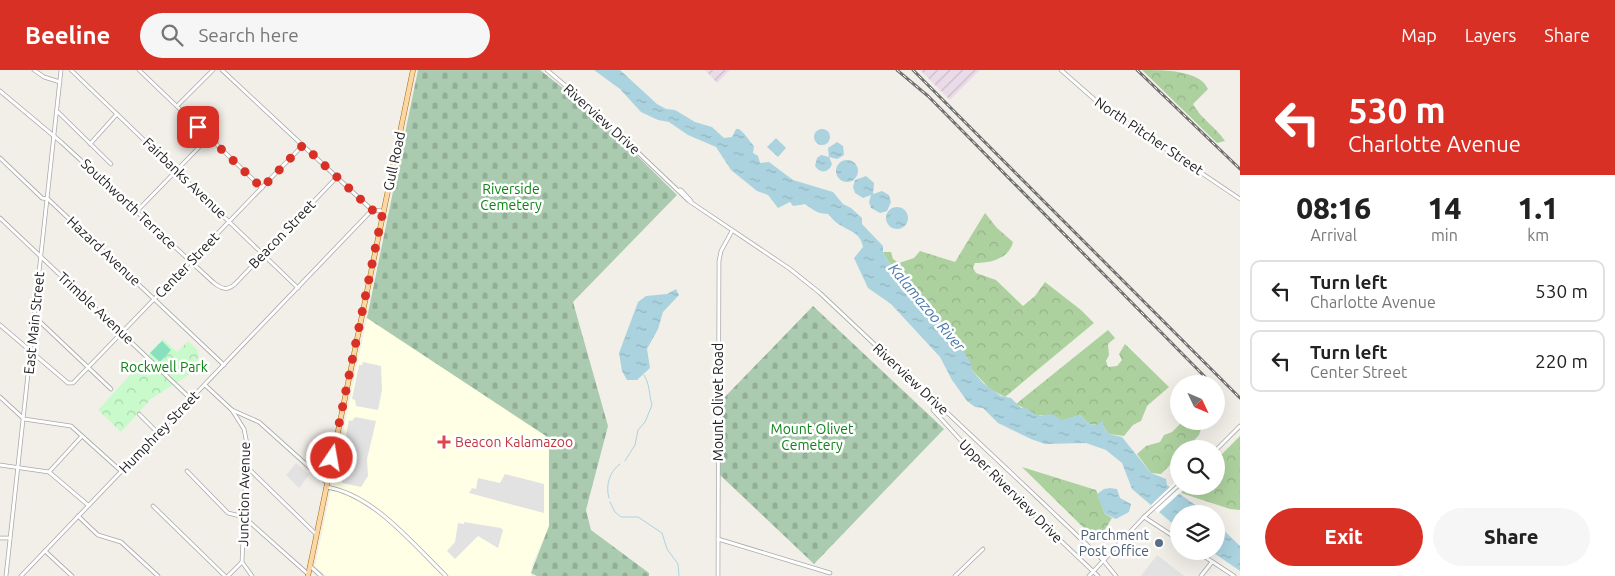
<!DOCTYPE html>
<html lang="en">
<head>
<meta charset="utf-8">
<style>
	:root { --surface:#fff; --page:#f6f6f6; --text:#222; --muted:#767676; --line:#e0e0e0; --accent:#d93025 }
	body { margin:0; font-family:Ubuntu,sans-serif; background:var(--page); color:var(--text); height:100vh; display:flex; flex-direction:column; font-size:19px; white-space:nowrap }
	* { box-sizing:border-box; margin:0 }
	p { font-size:16px; color:var(--muted) }
	.icon { flex:none; width:28px; height:28px; fill:none; stroke:currentColor; stroke-width:2; stroke-linecap:round; stroke-linejoin:round }
	.map { position:relative; flex:1; overflow:hidden }
	.drawer { display:flex; flex-direction:column; background:var(--surface); width:375px }
	.drawer>* { flex:none }
	.top-card { background:#d93025; color:#fff; overflow:hidden }
	.needle { width:32px; rotate:134deg }
	.fabs { position:absolute; left:1170px; top:305px; display:grid; gap:10px }
	.fabs a { display:grid; place-items:center; width:55px; height:55px; border-radius:50%; background:var(--surface); box-shadow:0 5px 20px #0002; font-size:25px }
	.pin { position:absolute; display:grid; place-items:center; width:42px; height:42px; color:#fff; margin:-21px; border-radius:10px; box-shadow:0 2px 8px #0006 }
	.me { position:absolute; width:55px; margin:-28px; rotate:12deg; stroke-linejoin:round; filter:drop-shadow(0 0 4px #0008) }
	.turn { display:flex; align-items:center; gap:18px; height:105px; padding:0 25px; font-size:22px }
	.turn .icon { width:65px; height:65px; stroke-width:2.5 }
	.turn b { display:block; font-size:35px; line-height:42px }
	.eta { display:flex; justify-content:space-evenly; align-items:center; height:85px; text-align:center }
	.eta b { font-size:30px; font-weight:800; line-height:35px }
	.cta { display:flex; gap:10px; margin-top:auto; padding:10px 25px }
	.cta a { flex:1; height:58px; border-radius:30px; background:var(--accent); color:#fff; font-size:20px; font-weight:800; line-height:58px; text-align:center }
	.cta a+a { background:var(--page); color:var(--text) }
	ul { padding:0; list-style:none }
	li { display:flex; align-items:center; gap:15px; height:62px; margin:0 10px 8px; padding:0 15px; border:2px solid var(--line); border-radius:10px }
	li div { flex:1 }
	li b { display:block; font-size:19px }
	li em { font-style:normal }
	header { display:flex; align-items:center; gap:30px; box-sizing:border-box; height:70px; padding:0 25px; background:var(--accent); color:#fff }
	header strong { font-size:24px }
	nav { display:flex; gap:28px; margin-inline-start:auto; font-size:18px }
	.search { width:350px; height:45px; background:var(--page); display:flex; align-items:center; gap:12px; box-sizing:border-box; padding:0 18px; border-radius:28px; color:var(--muted); font-size:19px }
	main { display:flex; flex:1; min-height:0 }
	.map>svg:first-child { display:block }
	.industrial { fill:url(#industrial-furrows) }
	.education { fill:#ffffe5 }
	.forest { fill:url(#forest-crowns) }
	.cemetery { fill:url(#cemetery-stones) }
	.park { fill:url(#park-crowns) }
	.pitch { fill:#88e0be }
	.parking { fill:#e2e2e2 }
	.water { fill:url(#water-ripples) }
	.pier { fill:#fff }
	.lines { fill:none; stroke-linecap:round; stroke-linejoin:round }
	.stream { stroke:#aad3df; stroke-width:1 }
	.minor-casing { stroke:#a9a9a9; stroke-width:4.5 }
	.major-casing { stroke:#a06b00; stroke-width:5.5 }
	.minor { stroke:#fff; stroke-width:3 }
	.major { stroke:#fcd6a4; stroke-width:4.5 }
	.rail-casing { stroke:#707070; stroke-width:3 }
	.rail { stroke:#fff; stroke-width:1; stroke-dasharray:4; stroke-linecap:butt }
	.route { stroke:#d93025; stroke-width:9; stroke-dasharray:0 16.2 }
	.health-dot { fill:#e0444e; stroke:#fff; stroke-width:2 }
	.service-dot { fill:#5c6f8a; stroke:#fff; stroke-width:2 }
	.labels { text-anchor:middle; dominant-baseline:central; stroke-width:5; stroke-linejoin:round; paint-order:stroke }
	.street-label { font-size:14px; fill:#222; stroke:#fff }
	.park-label { font-size:14px; fill:#0c8416; stroke:#fff }
	.health-label { font-size:14px; fill:#be3a42; stroke:#fff; text-anchor:start }
	.service-label { font-size:14px; fill:#4e5e75; stroke:#fff; text-anchor:end }
	.water-label { font-size:15px; font-style:italic; fill:#4a7aab; stroke:#fff }
</style>
</head>
<body>
<header>
<strong>Beeline</strong>
<div class="search"><svg class="icon" aria-label="search" viewBox="0 0 24 24"><circle cx="10" cy="10" r="6"/><path d="M15 15l6 6"/></svg>Search here</div>
<nav><a>Map</a><a>Layers</a><a>Share</a></nav>
</header>
<main>
<div class="map">
<svg width="1240" height="506" viewBox="0 0 1240 506">
	<defs>
		<pattern id="industrial-furrows" width="10" height="10" patternUnits="userSpaceOnUse" patternTransform="scale(1.25)"><rect width="10" height="10" fill="#ebdbe8"/><path d="M-1 1l2-2M0 10L10 0M9 11l2-2" fill="none" stroke="#c9bcc7"/></pattern>
		<pattern id="forest-crowns" width="20" height="18" patternUnits="userSpaceOnUse" patternTransform="scale(1.25)"><rect width="20" height="18" fill="#add19e"/><path d="M2 6a3 3 0 1 1 6 0M12 15a3 3 0 1 1 6 0" fill="none" stroke="#95b388"/></pattern>
		<pattern id="cemetery-stones" width="16" height="16" patternUnits="userSpaceOnUse" patternTransform="scale(1.25)"><rect width="16" height="16" fill="#aacbaf"/><path d="M2 7V4a2 2 0 0 1 4 0v3zM10 15v-3a2 2 0 0 1 4 0v3z" fill="#92ae96"/></pattern>
		<pattern id="park-crowns" width="20" height="18" patternUnits="userSpaceOnUse" patternTransform="scale(1.25)"><rect width="20" height="18" fill="#c8facc"/><path d="M2 6a3 3 0 1 1 6 0M12 15a3 3 0 1 1 6 0" fill="none" stroke="#acd6af"/></pattern>
		<pattern id="water-ripples" width="26" height="14" patternUnits="userSpaceOnUse" patternTransform="scale(1.25)"><rect width="26" height="14" fill="#aad3df"/><path d="M2 4q2-2 4 0t4 0M15 11q2-2 4 0t4 0" fill="none" stroke="#92b5bf"/></pattern>
	</defs>
	<rect width="100%" height="100%" fill="#f2efe9"/>
	<g class="industrial">
		<polygon points="705,0 730,0 717,13"/>
		<polygon points="920,0 980,0 950,30"/>
	</g>
	<polygon class="education" points="367,248 546,366 549,378 549,456 532,495 531,506 326,506 315,496"/>
	<g class="forest">
		<path d="M1142 0C1164 0 1200 0 1208 19L1193 34C1201 49 1216 57 1225 71L1217 73Z"/>
		<path d="M985 143 997 158 1013 172C1009 189 990 193 975 193L973 198 976 203 996 210 1023 236 1035 226 1045 212 1081 240 1094 253 1005 327 990 319 971 299 953 265 943 258 932 242 914 228 907 214 897 206 883 182H891L893 189 899 193 914 188 920 181 955 192Z"/>
		<polygon points="1108,260 1115,268 1108,274 1109,285 1106,291 1108,297 1117,296 1122,290 1119,284 1125,274 1169,317 1147,336 1141,351 1133,355 1124,366 1109,364 1103,356 1103,351 1098,355 1089,354 1080,345 1062,351 1042,345 1038,346 1016,334"/>
		<polygon points="1183,351 1190,351 1193,357 1201,359 1199,365 1186,379 1179,379 1179,386 1161,404 1151,403 1137,384 1146,376 1160,372 1164,365 1172,362"/>
		<polygon points="1240,366 1240,440 1230,439 1181,423 1187,416 1216,416 1216,390"/>
		<polygon points="1022,397 1096,420 1105,444 1112,448 1098,471 1094,468"/>
	</g>
	<g class="cemetery">
		<polygon points="418,0 540,0 592,41 677,125 573,232 608,356 586,440 591,460 649,503 649,506 537,506 531,503 549,456 549,378 546,366 367,248"/>
		<polygon points="813,236 944,359 814,494 720,405 721,331"/>
	</g>
	<polygon class="park" points="163,269 177,282 188,271 197,279 199,286 190,304 151,329 121,362 98,340"/>
	<polygon class="pitch" points="162,271 171,280 160,292 150,283"/>
	<g class="parking">
		<polygon points="363,292 381,296 382,320 378,340 356,336 355,330 352,329 359,295 362,295"/>
		<polygon points="355,347 376,351 367,389 368,406 361,417 342,413 342,409 337,409 349,350 352,351"/>
		<polygon points="296,393 309,405 299,418 286,405"/>
		<polygon points="505,404 544,414 544,443 469,423 472,418 476,419 478,408 500,413"/>
		<polygon points="464,452 501,458 503,460 498,478 478,466 455,489 447,481 455,472 458,453 464,454"/>
		<polygon points="1157,485 1184,506 1141,506"/>
	</g>
	<g class="water">
		<path d="M594 0H620L657 34 666 39 675 40 695 52 712 57 724 68 732 67 736 59H739C746 64 748 70 754 76L753 83 758 86 760 93 769 92 793 110 833 122 843 134 851 138 862 148V154L883 176V182L897 206 908 214 914 228 932 242 943 258 953 265 971 293V299L983 313 1001 326 1011 328 1021 338 1024 337 1038 346 1052 344 1062 350 1080 345 1089 354 1098 355 1103 350V356L1109 364 1122 367 1151 403 1166 409 1167 415 1208 444H1179V459L1132 419 1122 393 1106 380 1086 373 1045 374 1031 369 998 353 983 338 975 337 967 331 952 310 940 287 891 234 868 218 854 188 863 177C860 161 848 161 837 153 834 151 831 147 828 144 818 144 813 140 805 134L793 136 790 132 778 138 768 125 757 121 731 100 716 77 688 65 669 52 658 50 641 42 620 19Z"/>
		<circle cx="822" cy="67" r="8"/>
		<polygon points="776,68 786,78 778,87 767,77"/>
		<path d="M837 72 843 76 844 85 837 89 829 87 832 94C829 103 820 104 815 96L817 88 821 85 829 87 828 78Z"/>
		<circle cx="847" cy="101" r="11"/>
		<polygon points="866,106 874,113 873,124 882,121 889,125 891,132 887,141 880,143 871,138 869,132 871,125 863,128 855,123 853,117 855,110"/>
		<circle cx="897" cy="148" r="11"/>
		<polygon points="676,219 679,225 663,242 658,259 647,279 650,298 637,310 627,310 622,301 619,283 638,232 646,226 667,224"/>
		<polygon points="1110,418 1117,419 1120,428 1131,434 1129,442 1116,449 1105,444 1097,424 1104,419"/>
		<polygon points="1216,453 1240,476 1240,501 1211,481 1216,481"/>
	</g>
	<polygon class="pier" points="1174,413 1182,421 1158,443 1151,435"/>
	<g class="lines">
		<g class="stream">
			<path d="M625 391 635 375 638 360 645 352 652 335C649 325 650 314 644 305"/>
			<path d="M609 428C605 415 610 401 620 394"/>
			<polyline points="610,432 615,442 621,447 638,447 662,463 667,479 678,494 679,506"/>
		</g>
		<defs>
			<g id="minor">
				<polyline points="34,0 44,7 60,12"/>
				<polyline points="71,0 298,218"/>
				<polyline points="139,0 262,118"/>
				<polyline points="222,0 372,140"/>
				<polyline points="547,0 585,32 689,131 790,199 820,223 1042,432 1103,490 1116,506"/>
				<polyline points="1061,0 1102,36 1240,129"/>
				<path d="M0 21 61 72 214 213C222 219 227 221 235 214L336 108"/>
				<polyline points="177,36 213,0"/>
				<polyline points="58,42 111,94"/>
				<polyline points="90,74 117,44"/>
				<polyline points="0,88 42,128 48,129 224,295"/>
				<polyline points="679,120 681,120 691,131"/>
				<polyline points="137,141 209,67"/>
				<polyline points="0,148 191,329"/>
				<polyline points="36,248 111,319"/>
				<polyline points="0,255 68,313 73,313 303,75"/>
				<polyline points="205,315 232,340 259,352 327,413"/>
				<polyline points="0,327 24,349 71,356 121,401"/>
				<polyline points="935,331 933,340 1001,414 1098,506"/>
				<polyline points="139,344 158,363"/>
				<polyline points="1216,380 1240,356"/>
				<polyline points="0,395 49,402 88,435"/>
				<polyline points="248,398 316,464"/>
				<polyline points="187,401 228,443 244,447 308,504"/>
				<polyline points="49,402 82,366"/>
				<path d="M326 417C373 424 413 474 446 506"/>
				<polyline points="153,436 225,506"/>
				<polyline points="78,446 98,465 121,472 158,506"/>
				<polyline points="1144,447 1179,470"/>
				<polyline points="0,468 10,468"/>
				<polyline points="718,469 830,503"/>
				<polyline points="45,481 72,506"/>
				<polyline points="1196,481 1234,506"/>
				<polyline points="242,492 252,506"/>
				<polyline points="310,496 321,506"/>
				<polyline points="6,506 61,0"/>
				<polyline points="21,506 372,140 383,141"/>
				<polyline points="228,506 242,492 247,374 244,359 232,340"/>
				<polyline points="718,506 719,191 721,181 732,161"/>
				<polyline points="955,506 983,479"/>
				<polyline points="1089,506 1144,447 1179,415"/>
				<polyline points="1201,506 1212,492"/>
			</g>
			<polyline id="major" points="308,506 413,0"/>
		</defs>
		<use href="#minor" class="minor-casing"/>
		<use href="#major" class="major-casing"/>
		<use href="#minor" class="minor"/>
		<use href="#major" class="major"/>
		<defs>
			<g id="rail">
				<polyline points="897,0 928,26 1212,314"/>
				<polyline points="913,0 1240,328"/>
				<polyline points="1137,0 1240,99"/>
			</g>
		</defs>
		<use href="#rail" class="rail-casing"/>
		<use href="#rail" class="rail"/>
	</g>
	<g class="lines">
		<polyline class="route" points="198,57 262,118 303,75 372,140 383,141 332,388"/>
	</g>
	<path class="health-dot" d="M441.5 364.5h5v5h5v5h-5v5h-5v-5h-5v-5h5z"/>
	<circle class="service-dot" cx="1159" cy="473" r="5"/>
	<g class="labels">
		<g class="street-label">
			<text transform="translate(602 49) rotate(42)">Riverview Drive</text>
			<text transform="translate(1149 66) rotate(34)">North Pitcher Street</text>
			<text transform="translate(394 91) rotate(-78)">Gull Road</text>
			<text transform="translate(185 108) rotate(44)">Fairbanks Avenue</text>
			<text transform="translate(129 134) rotate(43)">Southworth Terrace</text>
			<text transform="translate(282 164) rotate(-46)">Beacon Street</text>
			<text transform="translate(104 181) rotate(43)">Hazard Avenue</text>
			<text transform="translate(187 195) rotate(-46)">Center Street</text>
			<text transform="translate(96 238) rotate(43)">Trimble Avenue</text>
			<text transform="translate(34 253) rotate(-84)">East Main Street</text>
			<text transform="translate(911 309) rotate(43)">Riverview Drive</text>
			<text transform="translate(718 332) rotate(-90)">Mount Olivet Road</text>
			<text transform="translate(159 362) rotate(-46)">Humphrey Street</text>
			<text transform="translate(1011 421) rotate(45)">Upper Riverview Drive</text>
			<text transform="translate(244 424) rotate(-89)">Junction Avenue</text>
		</g>
		<g class="park-label">
			<text x="511" y="119">Riverside<tspan x="511" dy="16">Cemetery</tspan></text>
			<text x="164" y="297">Rockwell Park</text>
			<text x="812" y="359">Mount Olivet<tspan x="812" dy="16">Cemetery</tspan></text>
		</g>
		<g class="health-label">
			<text x="455" y="372">Beacon Kalamazoo</text>
		</g>
		<g class="service-label">
			<text x="1149" y="465">Parchment<tspan x="1149" dy="16">Post Office</tspan></text>
		</g>
		<g class="water-label">
			<text transform="translate(927 237) rotate(50)">Kalamazoo River</text>
		</g>
	</g>
</svg>
<div class="fabs">
<a><svg class="needle" viewBox="-14 -14 28 28"><path d="M0-13l5 13h-10z" fill="#e53935"/><path d="M0 13l5-13h-10z" fill="#767676"/></svg></a>
<a><svg class="icon" aria-label="search" viewBox="0 0 24 24"><circle cx="10" cy="10" r="6"/><path d="M15 15l6 6"/></svg></a>
<a><svg class="icon" aria-label="layers" viewBox="0 0 24 24"><path d="M12 4l9 5-9 5-9-5zM3 14l9 5 9-5"/></svg></a>
</div>
<div class="pin" style="left:198px;top:57px;background:#d93025"><svg class="icon" aria-label="arrive" viewBox="0 0 24 24"><path d="M6 21V4h12l-3 4 3 4H6"/></svg></div>
<svg class="me" style="left:332px;top:388px" viewBox="-20 -20 40 40"><circle r="17" fill="#d93025" stroke="#fff" stroke-width="3"/><path d="M0-11L8 9 0 5-8 9z" fill="#fff"/></svg>
</div>
<section class="drawer">
<div class="top-card">
<div class="turn"><svg class="icon" aria-label="left" viewBox="0 0 24 24"><path d="M17 20v-9H6M10 6l-5 5 5 5"/></svg><div><b>530 m</b>Charlotte Avenue</div></div>
</div>
<div class="eta">
<div><b>08:16</b><p>Arrival</p></div>
<div><b>14</b><p>min</p></div>
<div><b>1.1</b><p>km</p></div>
</div>
<ul>
<li><svg class="icon" aria-label="left" viewBox="0 0 24 24"><path d="M17 20v-9H6M10 6l-5 5 5 5"/></svg><div><b>Turn left</b><p>Charlotte Avenue</p></div><em>530 m</em></li>
<li><svg class="icon" aria-label="left" viewBox="0 0 24 24"><path d="M17 20v-9H6M10 6l-5 5 5 5"/></svg><div><b>Turn left</b><p>Center Street</p></div><em>220 m</em></li>
</ul>
<div class="cta"><a>Exit</a><a>Share</a></div>
</section>
</main>
</body>
</html>
